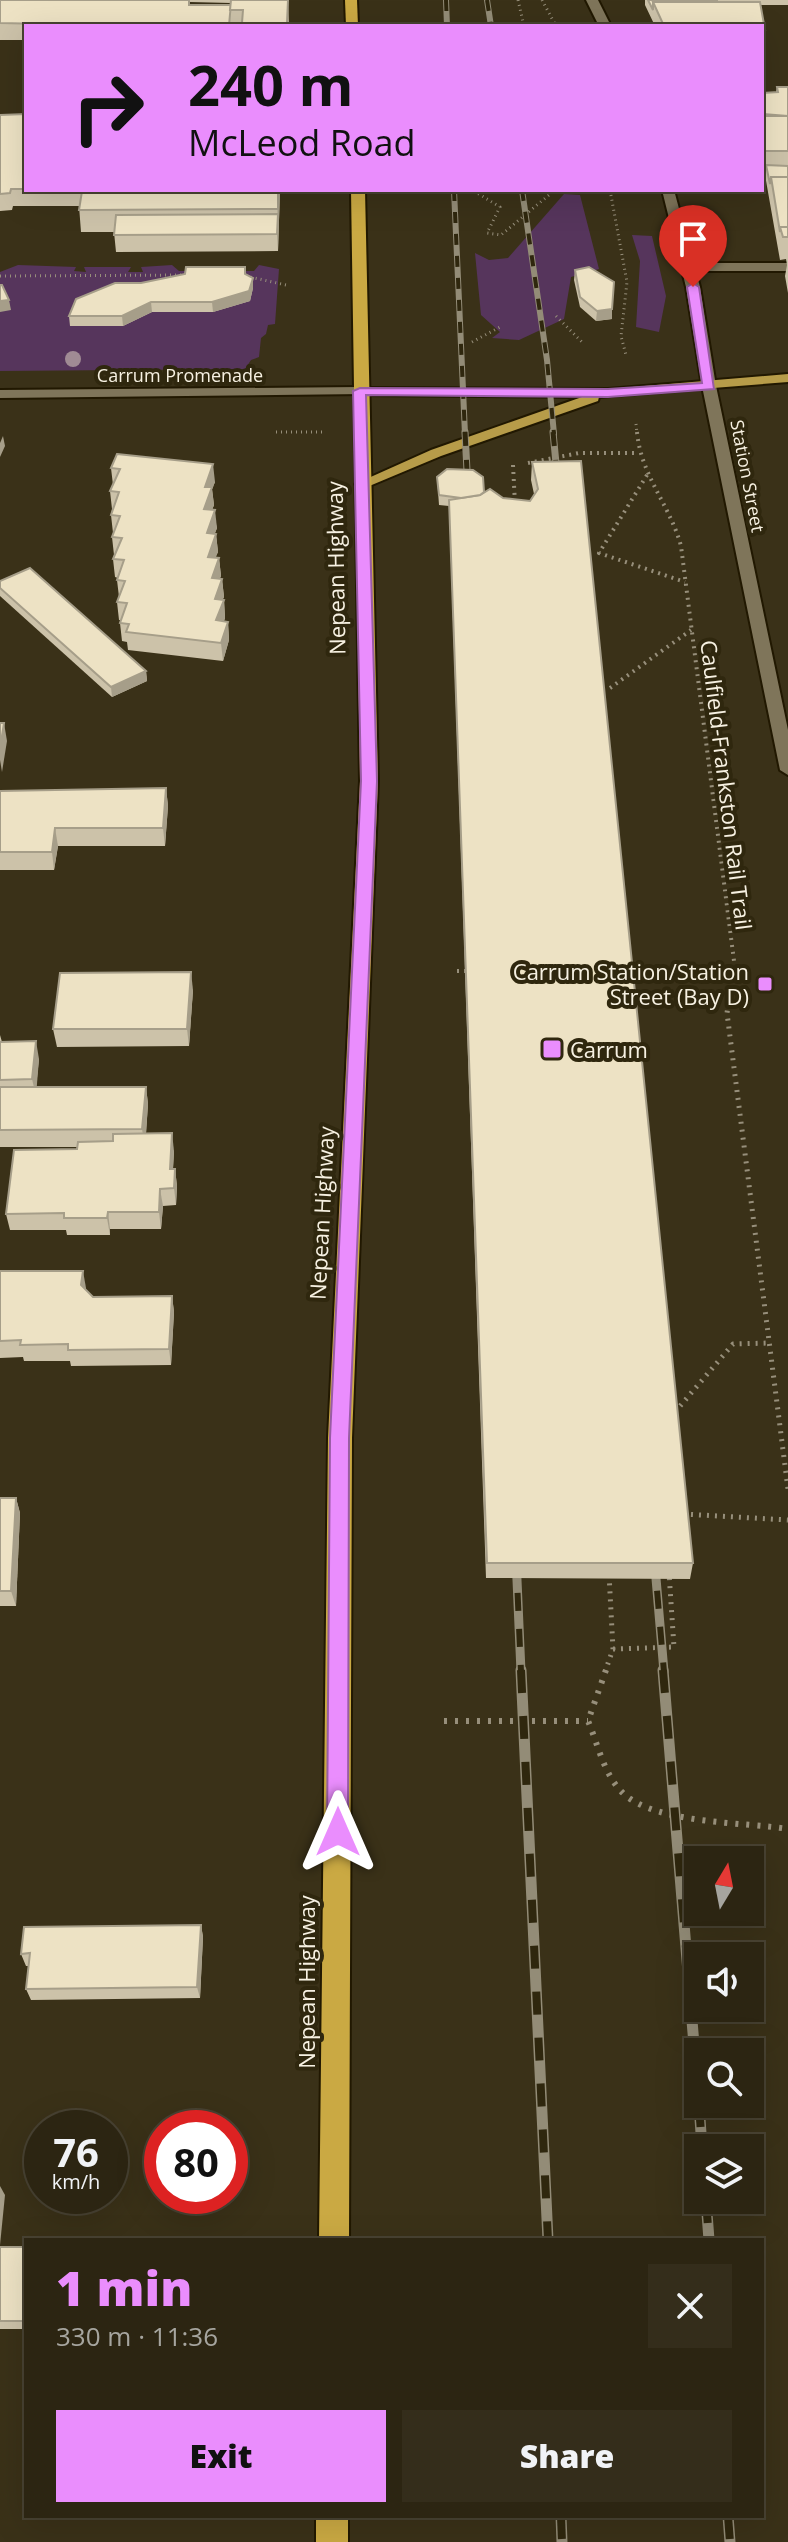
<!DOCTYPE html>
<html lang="en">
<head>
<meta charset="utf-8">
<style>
	:root { --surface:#2c2512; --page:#342d1b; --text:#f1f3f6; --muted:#a6a59f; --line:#484232; --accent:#ea8dfd }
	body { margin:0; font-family:"Open Sans",sans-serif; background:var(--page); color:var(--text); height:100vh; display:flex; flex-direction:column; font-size:30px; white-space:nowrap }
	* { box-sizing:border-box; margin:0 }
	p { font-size:26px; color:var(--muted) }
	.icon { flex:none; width:44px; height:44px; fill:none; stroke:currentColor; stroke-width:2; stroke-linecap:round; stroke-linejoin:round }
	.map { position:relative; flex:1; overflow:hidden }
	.details { position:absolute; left:24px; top:2238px; width:740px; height:280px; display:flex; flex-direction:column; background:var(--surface); border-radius:0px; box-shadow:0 8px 32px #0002,0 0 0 2px var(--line) }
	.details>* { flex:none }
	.banner { position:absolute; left:24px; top:24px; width:740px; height:168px; border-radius:0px; box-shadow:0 8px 32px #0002,0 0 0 2px var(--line); background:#ea8dfd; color:#111; overflow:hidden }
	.needle { width:52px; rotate:10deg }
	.fabs { position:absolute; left:684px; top:1846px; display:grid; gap:16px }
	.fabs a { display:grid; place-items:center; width:80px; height:80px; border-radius:0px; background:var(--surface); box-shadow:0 8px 32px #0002,0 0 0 2px var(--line); font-size:40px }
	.speed { position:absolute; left:24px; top:2110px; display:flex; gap:16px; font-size:40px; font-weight:700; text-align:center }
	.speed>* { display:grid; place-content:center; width:104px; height:104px; border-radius:50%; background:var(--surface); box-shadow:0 8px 32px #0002,0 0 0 2px var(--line); line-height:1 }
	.speed small { font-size:20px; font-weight:400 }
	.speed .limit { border:12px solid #d22; background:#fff; color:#111 }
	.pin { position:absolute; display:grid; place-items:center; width:68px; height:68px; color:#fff; margin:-82px -34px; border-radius:50% 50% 50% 0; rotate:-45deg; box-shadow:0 0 8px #0007 }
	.pin .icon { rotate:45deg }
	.me { position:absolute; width:88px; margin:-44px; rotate:0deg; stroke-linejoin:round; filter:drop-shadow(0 0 6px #0008) }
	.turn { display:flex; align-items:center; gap:28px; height:168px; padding:0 32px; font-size:36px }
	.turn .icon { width:104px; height:104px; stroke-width:2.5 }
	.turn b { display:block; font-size:56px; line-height:68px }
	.round { display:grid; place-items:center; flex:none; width:84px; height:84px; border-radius:0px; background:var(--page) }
	.headline { display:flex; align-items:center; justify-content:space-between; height:136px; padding:0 32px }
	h1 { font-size:48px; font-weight:800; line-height:60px; color:var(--accent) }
	.button { display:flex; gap:16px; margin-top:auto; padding:16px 32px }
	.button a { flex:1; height:92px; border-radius:0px; background:var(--accent); color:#111; font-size:32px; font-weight:800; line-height:92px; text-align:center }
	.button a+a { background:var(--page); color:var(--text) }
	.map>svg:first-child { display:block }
	.green { fill:#56355c }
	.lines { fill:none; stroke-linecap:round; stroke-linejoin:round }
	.service-casing { stroke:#211801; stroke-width:4 }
	.minor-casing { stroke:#211801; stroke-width:4 }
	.tertiary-casing { stroke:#211801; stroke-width:4 }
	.primary-casing { stroke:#211801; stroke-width:4 }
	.trunk-casing { stroke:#211801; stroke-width:4 }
	.path-far3 { stroke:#978f7b; stroke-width:3; stroke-dasharray:1 4; stroke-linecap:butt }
	.path-far2 { stroke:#978f7b; stroke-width:4; stroke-dasharray:2 5; stroke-linecap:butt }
	.path-far1 { stroke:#978f7b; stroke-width:5; stroke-dasharray:2 6; stroke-linecap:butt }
	.path { stroke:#978f7b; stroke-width:6; stroke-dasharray:3 8; stroke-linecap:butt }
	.service { fill:#7f755a; fill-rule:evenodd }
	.minor { fill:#7f755a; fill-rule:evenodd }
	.tertiary { fill:#7f755a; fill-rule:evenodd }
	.primary { fill:#b79c49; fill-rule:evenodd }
	.trunk { fill:#caa943; fill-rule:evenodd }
	.rail-far3-casing { stroke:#938c77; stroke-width:6 }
	.rail-far2-casing { stroke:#938c77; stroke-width:7 }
	.rail-far1-casing { stroke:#938c77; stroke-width:9 }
	.rail-casing { stroke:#938c77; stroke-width:11 }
	.rail-far3 { stroke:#2f270e; stroke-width:4; stroke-dasharray:11; stroke-linecap:butt }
	.rail-far2 { stroke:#2f270e; stroke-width:5; stroke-dasharray:14; stroke-linecap:butt }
	.rail-far1 { stroke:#2f270e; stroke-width:6; stroke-dasharray:18; stroke-linecap:butt }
	.rail { stroke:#2f270e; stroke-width:8; stroke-dasharray:23; stroke-linecap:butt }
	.tree { fill:#a08b94 }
	.wall { fill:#ccc2a9; fill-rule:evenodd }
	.shaded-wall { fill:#a69e89 }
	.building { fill:#ede2c4; stroke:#a69e89; stroke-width:2 }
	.route { fill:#ea8dfd; stroke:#985ca4; stroke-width:2 }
	.poi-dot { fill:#ea8dfd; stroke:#2f270e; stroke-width:3 }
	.labels { text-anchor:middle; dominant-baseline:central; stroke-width:8; stroke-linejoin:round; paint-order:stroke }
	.far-street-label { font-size:18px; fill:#f7f1e2; stroke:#2f270e }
	.street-label { font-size:22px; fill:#f7f1e2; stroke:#2f270e }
	.poi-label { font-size:22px; fill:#f7f1e2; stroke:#2f270e; text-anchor:end }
</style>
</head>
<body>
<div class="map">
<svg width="788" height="2542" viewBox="0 0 788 2542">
	<rect width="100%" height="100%" fill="#3a3118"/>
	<g class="green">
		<polygon points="564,194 580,195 599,269 571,277 564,319 519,340 492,338 500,332 481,315 475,253 489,260 508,258"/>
		<polygon points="632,235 652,236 666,296 659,332 636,327 640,261"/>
		<polygon points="18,265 76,267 74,271 86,272 84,267 131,267 128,272 143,272 141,267 172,265 179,271 254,271 259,265 279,269 275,324 268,325 266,334 261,338 259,357 251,360 245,369 0,371 0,272"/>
	</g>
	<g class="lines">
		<defs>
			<polygon id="service" points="787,263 787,271 688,271 681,267 688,263"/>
			<polygon id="minor" points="360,387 367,391 365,394 0,398 0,390"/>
			<g id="tertiary">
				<polygon points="586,0 598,0 611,26 599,26"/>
				<polygon points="662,190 674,190 700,287 716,386 788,730 788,775 780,770 702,386 686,287"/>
			</g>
			<polygon id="primary" points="788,374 788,382 599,397 598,401 441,456 367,487 355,484 431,450 582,397 360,395 353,391 355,388 608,389"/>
			<g id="trunk">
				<polygon points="345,0 357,0 358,26 346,26"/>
				<polygon points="351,190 365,190 378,781 352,1438 349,2240 319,2240 328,1438 360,781"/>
				<rect x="316" y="2516" width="32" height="26"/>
			</g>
		</defs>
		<use href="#service" class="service-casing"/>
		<use href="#minor" class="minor-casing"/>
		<use href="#tertiary" class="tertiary-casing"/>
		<use href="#primary" class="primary-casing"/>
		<use href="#trunk" class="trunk-casing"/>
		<g class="path-far3">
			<polyline points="518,0 524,26"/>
			<polyline points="542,0 556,26"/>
			<polyline points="610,190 627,282 621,336 626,355"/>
			<polyline points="444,192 474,191 500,207 487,233 501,235 555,190"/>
			<polyline points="241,275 286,285"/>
			<polyline points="0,276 187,275"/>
			<polyline points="556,316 582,342"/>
			<polyline points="472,342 502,326"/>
			<polyline points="636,424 637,434"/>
			<polyline points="276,432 323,432"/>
		</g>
		<g class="path-far2">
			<path d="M637 432C641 476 670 505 681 546L734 961 731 981"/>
			<polyline points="528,463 579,453 639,453"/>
			<polyline points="513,465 515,504"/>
			<polyline points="647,475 599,553 685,582"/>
			<polyline points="610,688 691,630"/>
			<polyline points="457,971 471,971"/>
			<polyline points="629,971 732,969"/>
		</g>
		<g class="path-far1">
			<polyline points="732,979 727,1013 788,1489"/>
			<polyline points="675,1412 733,1344 770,1343"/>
			<polyline points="683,1514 788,1520"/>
			<polyline points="613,1649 674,1647 669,1573"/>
			<polyline points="605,1672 613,1649 609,1574"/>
		</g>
		<g class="path">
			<path d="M606 1670 588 1721C598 1744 604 1776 624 1794 657 1824 744 1822 788 1829"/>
			<polyline points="444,1721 588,1721"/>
		</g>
		<use href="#service" class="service"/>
		<use href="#minor" class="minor"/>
		<use href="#tertiary" class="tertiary"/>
		<use href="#primary" class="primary"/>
		<use href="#trunk" class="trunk"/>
		<defs>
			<g id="rail-far3">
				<polyline points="446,0 447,26"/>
				<polyline points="487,0 491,26"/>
				<polyline points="454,190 465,434"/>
				<polyline points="522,190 547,360 554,434"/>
			</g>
			<g id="rail-far2">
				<polyline points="465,432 468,490"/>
				<polyline points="553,432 558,484"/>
			</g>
			<g id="rail-far1">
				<polyline points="654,1555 664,1672"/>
				<polyline points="516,1557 521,1672"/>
			</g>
			<g id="rail">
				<polyline points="521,1670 548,2240"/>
				<polyline points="663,1670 698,2093"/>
				<polyline points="699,2104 702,2148"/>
				<polyline points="706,2200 709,2240"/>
				<polyline points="561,2516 562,2542"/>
				<polyline points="728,2516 730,2542"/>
			</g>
		</defs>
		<use href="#rail-far3" class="rail-far3-casing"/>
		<use href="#rail-far2" class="rail-far2-casing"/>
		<use href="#rail-far1" class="rail-far1-casing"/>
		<use href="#rail" class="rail-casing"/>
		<use href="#rail-far3" class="rail-far3"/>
		<use href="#rail-far2" class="rail-far2"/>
		<use href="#rail-far1" class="rail-far1"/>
		<use href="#rail" class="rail"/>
	</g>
	<circle class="tree" cx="73" cy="359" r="8"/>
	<g class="wall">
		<path d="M0 0H288L289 26H26V40H0ZM190 2 231 3V5H190Z"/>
		<polygon points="645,0 788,0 788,5 760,5 765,30 762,46 762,26 655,26 645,5"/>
		<polygon points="777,87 788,87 788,293 785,276 787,265 786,259 780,260 765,175 766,168 762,168 762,93 776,92"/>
		<polygon points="26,114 26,190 280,190 278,251 116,252 114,232 81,232 79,206 13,206 12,210 0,211 0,115"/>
		<polygon points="575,270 612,319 596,321 580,307 574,280"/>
		<polygon points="245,274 253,288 250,301 213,312 152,312 123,326 70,326 69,316 141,283"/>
		<polygon points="581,461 693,1563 690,1579 486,1578 449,506 439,505 437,477 503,498 530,501 534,494 531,480 532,462"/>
		<polygon points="111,468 215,482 212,489 214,505 212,510 217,528 215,533 216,534 218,552 215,557 219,558 221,576 220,578 222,579 224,597 222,600 224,600 225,618 224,621 228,622 229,640 223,661 128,650 127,642 122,641 120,623 121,620 119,620 117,602 119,597 117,580 118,578 115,577 113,559 114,555 112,537 113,533 111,515 112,509 110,491 113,485"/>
		<polygon points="0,581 146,671 147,681 112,697 0,596"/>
		<polygon points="166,788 168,806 165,846 58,846 54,870 0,870 0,791"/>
		<polygon points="193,990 189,1046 57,1047 53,1029"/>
		<polygon points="0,1035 2,1042 39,1059 36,1087 146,1087 148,1104 146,1134 174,1151 173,1169 175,1169 177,1186 176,1205 163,1206 161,1229 110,1229 110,1235 67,1235 66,1230 10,1230 6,1214 77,1149 78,1147 0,1147"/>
		<polygon points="0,1271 86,1288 86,1290 93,1297 172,1296 174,1312 171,1365 71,1366 70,1361 24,1361 23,1357 0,1358"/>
		<polygon points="0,1498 16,1498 20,1513 16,1606 0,1606"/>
		<polygon points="201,1925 203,1937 200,1998 31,2000 26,1989 29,1966 26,1966 21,1954"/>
		<rect x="0" y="2247" width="26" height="82"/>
	</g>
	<g class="shaded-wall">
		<polygon points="278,190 280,190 278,251 277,234"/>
		<polygon points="253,278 253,288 250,301 213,312 212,302"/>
		<polygon points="9,300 11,310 0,312 0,301"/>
		<polygon points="151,302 152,312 123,326 122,316"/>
		<polygon points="612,309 612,319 596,321 597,311"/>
		<polygon points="3,436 5,446 0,457 0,443"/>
		<polygon points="213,464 215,482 212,489 214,505 205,527 204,509 205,487"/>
		<polygon points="215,510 217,528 208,551 207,533"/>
		<polygon points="216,534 218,552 209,575 208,557"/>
		<polygon points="219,558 221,576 213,596 212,578"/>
		<polygon points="222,579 224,597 216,617 215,599"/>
		<polygon points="224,600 225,618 218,638 216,620"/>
		<polygon points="228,622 229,640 223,661 221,643"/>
		<polygon points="146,671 147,681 112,697 111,687"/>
		<polygon points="4,723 7,741 2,772 0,760 0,748"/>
		<polygon points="166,788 168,806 165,846 163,828"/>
		<polygon points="55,828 58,846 54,870 52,852"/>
		<polygon points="191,972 193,990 189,1046 187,1029"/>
		<polygon points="36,1041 39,1059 36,1096 32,1079"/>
		<polygon points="146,1087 148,1104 145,1147 142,1129"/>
		<polygon points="172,1133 174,1151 172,1186 170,1169"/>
		<polygon points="175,1169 177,1186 176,1205 174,1188"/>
		<polygon points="160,1189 163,1206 161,1229 159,1212"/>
		<polygon points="108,1212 110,1229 110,1235 107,1218"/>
		<polygon points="83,1271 86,1288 84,1302 81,1285"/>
		<polygon points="172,1296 174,1312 171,1365 169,1349"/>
		<polygon points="16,1498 20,1513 16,1606 11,1591"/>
		<polygon points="201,1925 203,1937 200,1998 197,1987"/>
		<polygon points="0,2186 5,2195 0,2245"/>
	</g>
	<g class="building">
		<polygon points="0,0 189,0 189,5 231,5 230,14 229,26 137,26 0,23"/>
		<polygon points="231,0 288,0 287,23 242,23 243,10 230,10"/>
		<polygon points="648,0 717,0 717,2 653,2 653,10"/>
		<polygon points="653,2 760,2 765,30 762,30 762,26 664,26"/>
		<polygon points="777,87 788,87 788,116 764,114 764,116 788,116 788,151 762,151 762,93 778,92"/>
		<polygon points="26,114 26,189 11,189 10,193 0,194 0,115"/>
		<polygon points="766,165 788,166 788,177 771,177 770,184"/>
		<polygon points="771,177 788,177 788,227 780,227 780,232"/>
		<polygon points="210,190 278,190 278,209 79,210 82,191"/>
		<polygon points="278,214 277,234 114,235 116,215"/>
		<polygon points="780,227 788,227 788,237 783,237"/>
		<polygon points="186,267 245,267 245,274 253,278 249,291 212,302 151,302 122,316 69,316 76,299 115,283 141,283 185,274"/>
		<polygon points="589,267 614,282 612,309 597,311 580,297 575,270"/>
		<polygon points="0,285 2,285 9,300 0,301"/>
		<polygon points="117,454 213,464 205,487 212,487 204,509 215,510 207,533 216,534 208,557 219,558 212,578 222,579 215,599 224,600 216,620 228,622 221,643 126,632 129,624 120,623 127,603 117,602 125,581 117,580 124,560 113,559 122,538 112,537 120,516 111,515 119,492 110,491 120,469 111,468"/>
		<polygon points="581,461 693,1563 487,1563 449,500 480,495 490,489 503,498 530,501 538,489 532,462"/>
		<polygon points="447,469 473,470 483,477 484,492 480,495 461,498 439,495 437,477"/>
		<polygon points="30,568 146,671 111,687 0,588 0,581"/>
		<polygon points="0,723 4,723 0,748"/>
		<polygon points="166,788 163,828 55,828 52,852 0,852 0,791"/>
		<polygon points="191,972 187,1029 53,1029 60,973"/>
		<polygon points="36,1041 32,1079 0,1080 0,1042"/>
		<polygon points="0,1087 146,1087 142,1129 0,1130"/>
		<polygon points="172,1133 170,1169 175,1169 174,1188 160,1189 159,1212 108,1212 107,1218 64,1218 64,1213 6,1214 14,1150 77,1149 78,1142 113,1141 113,1134"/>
		<polygon points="0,1271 83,1271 81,1285 93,1297 172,1296 169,1349 68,1350 68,1344 20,1345 21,1340 0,1341"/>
		<polygon points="0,1498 16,1498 11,1591 0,1591"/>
		<polygon points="201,1925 197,1987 26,1989 30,1953 21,1954 24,1927"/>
		<rect x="0" y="2247" width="26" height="74"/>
	</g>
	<polygon class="route" points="693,283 699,287 714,389 608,397 366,395 377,781 349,1438 348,1832 345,1840 338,1843 330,1840 327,1832 330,1438 361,781 353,391 360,388 608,389 702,383 687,287"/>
	<g class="poi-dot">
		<rect x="757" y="976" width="16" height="16" rx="4"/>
		<rect x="542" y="1039" width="20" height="20" rx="4"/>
	</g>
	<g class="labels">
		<g class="far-street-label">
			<text x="180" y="375">Carrum Promenade</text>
			<text transform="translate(748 476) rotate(79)">Station Street</text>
		</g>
		<g class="street-label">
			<text transform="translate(335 568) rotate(-91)">Nepean Highway</text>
			<text transform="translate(727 785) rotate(83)">Caulfield-Frankston Rail Trail</text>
			<text transform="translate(321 1213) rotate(-87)">Nepean Highway</text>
			<text transform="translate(306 1982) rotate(-90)">Nepean Highway</text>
		</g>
		<g class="poi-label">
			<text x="749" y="971">Carrum Station/Station<tspan x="749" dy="25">Street (Bay D)</tspan></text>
			<text x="570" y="1049" text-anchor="start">Carrum</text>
		</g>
	</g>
</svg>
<div class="fabs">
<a><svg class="needle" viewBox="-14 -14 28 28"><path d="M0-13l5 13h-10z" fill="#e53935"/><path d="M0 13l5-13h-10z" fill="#a6a59f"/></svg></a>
<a><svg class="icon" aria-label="sound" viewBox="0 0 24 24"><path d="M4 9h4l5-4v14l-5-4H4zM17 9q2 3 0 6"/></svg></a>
<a><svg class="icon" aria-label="search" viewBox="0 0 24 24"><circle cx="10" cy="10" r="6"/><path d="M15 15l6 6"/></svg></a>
<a><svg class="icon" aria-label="layers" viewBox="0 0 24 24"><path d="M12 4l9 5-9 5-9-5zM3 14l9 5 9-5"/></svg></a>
</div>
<div class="speed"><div>76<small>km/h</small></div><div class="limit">80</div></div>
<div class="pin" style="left:693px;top:287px;background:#d93025"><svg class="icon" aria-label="arrive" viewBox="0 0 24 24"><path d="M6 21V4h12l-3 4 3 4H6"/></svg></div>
<svg class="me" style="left:338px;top:1832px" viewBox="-20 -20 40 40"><path d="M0-17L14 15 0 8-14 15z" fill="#ea8dfd" stroke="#fff" stroke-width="4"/></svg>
<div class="banner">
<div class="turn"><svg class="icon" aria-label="right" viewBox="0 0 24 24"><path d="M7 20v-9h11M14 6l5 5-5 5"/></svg><div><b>240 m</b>McLeod Road</div></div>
</div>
<section class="details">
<div class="headline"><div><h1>1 min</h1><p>330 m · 11:36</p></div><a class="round"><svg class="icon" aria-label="close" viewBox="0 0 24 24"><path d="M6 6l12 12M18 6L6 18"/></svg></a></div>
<div class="button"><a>Exit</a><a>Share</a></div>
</section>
</div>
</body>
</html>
